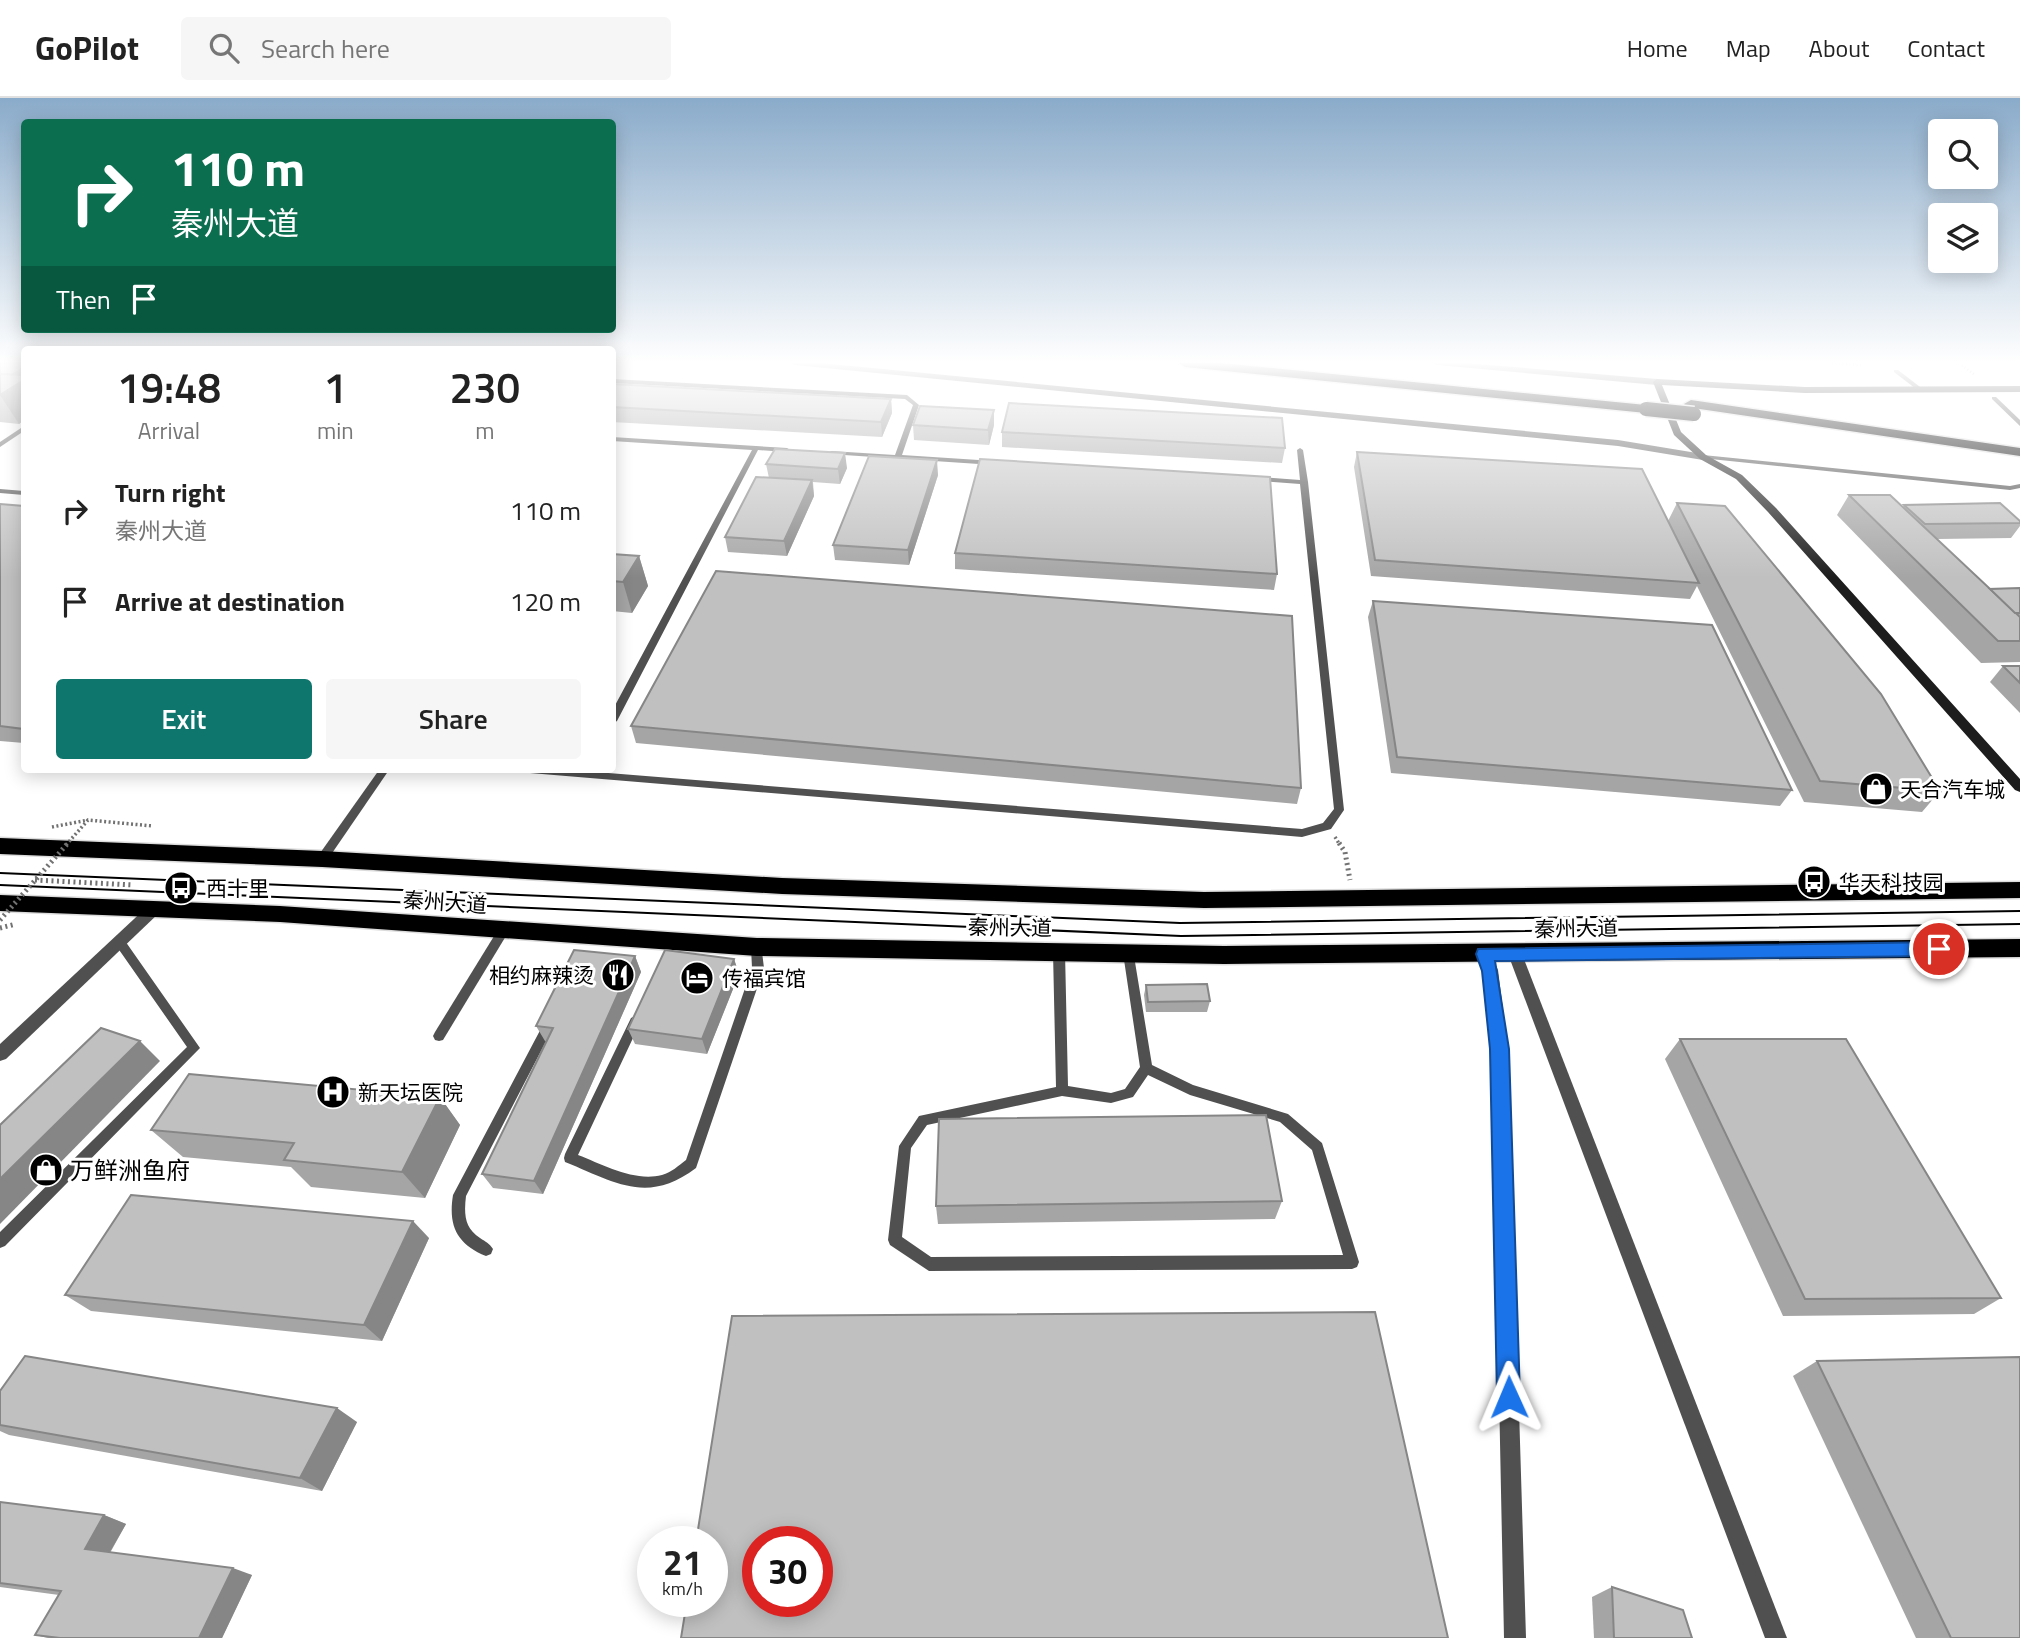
<!DOCTYPE html>
<html lang="en">
<head>
<meta charset="utf-8">
<style>
	:root { --surface:#fff; --page:#f6f6f6; --text:#222; --muted:#767676; --line:#e0e0e0; --accent:#0f766e }
	body { margin:0; font-family:"Titillium Web","Noto Sans SC",sans-serif; background:var(--page); color:var(--text); height:100vh; display:flex; flex-direction:column; font-size:26px; white-space:nowrap }
	* { box-sizing:border-box; margin:0 }
	p { font-size:23px; color:var(--muted) }
	.icon { flex:none; width:38px; height:38px; fill:none; stroke:currentColor; stroke-width:2; stroke-linecap:round; stroke-linejoin:round }
	.map { position:relative; flex:1; overflow:hidden }
	.side { position:absolute; left:21px; top:248px; width:595px; height:427px; display:flex; flex-direction:column; background:var(--surface); border-radius:7px; box-shadow:0 4px 18px #0003 }
	.side>* { flex:none }
	.guide { position:absolute; left:21px; top:21px; width:595px; height:214px; border-radius:7px; box-shadow:0 4px 18px #0003; background:#0b6e4f; color:#fff; overflow:hidden }
	.controls { position:absolute; left:1928px; top:21px; display:grid; gap:14px }
	.controls a { display:grid; place-items:center; width:70px; height:70px; border-radius:7px; background:var(--surface); box-shadow:0 4px 18px #0003; font-size:35px }
	.speed { position:absolute; left:637px; top:1428px; display:flex; gap:14px; font-size:35px; font-weight:700; text-align:center }
	.speed>* { display:grid; place-content:center; width:91px; height:91px; border-radius:50%; background:var(--surface); box-shadow:0 4px 18px #0003; line-height:1 }
	.speed small { font-size:18px; font-weight:400 }
	.speed .limit { border:10px solid #d22; background:#fff; color:#111 }
	.pin { position:absolute; display:grid; place-items:center; width:60px; height:60px; color:#fff; margin:-30px; border:4px solid #fff; border-radius:50%; box-shadow:0 2px 7px #0007 }
	.me { position:absolute; width:77px; margin:-38px; rotate:359deg; stroke-linejoin:round; filter:drop-shadow(0 0 5px #0008) }
	.turn { display:flex; align-items:center; gap:24px; height:147px; padding:0 35px; font-size:32px }
	.turn .icon { width:91px; height:91px; stroke-width:2.5 }
	.turn b { display:block; font-size:49px; line-height:60px }
	.then { display:flex; align-items:center; height:66px; padding:0 35px; background:#0003; gap:14px; font-size:26px }
	.eta { display:flex; justify-content:space-evenly; align-items:center; height:119px; text-align:center }
	.eta b { font-size:42px; font-weight:600; line-height:49px }
	.primary-button { display:flex; gap:14px; margin-top:auto; padding:14px 35px }
	.primary-button a { flex:1; height:80px; border-radius:7px; background:var(--accent); color:#fff; font-size:28px; font-weight:600; line-height:80px; text-align:center }
	.primary-button a+a { background:var(--page); color:var(--text) }
	ul { padding:0; list-style:none }
	li { display:flex; align-items:center; gap:21px; height:91px; padding:0 35px }
	li div { flex:1 }
	li b { display:block; font-size:26px }
	li em { font-style:normal }
	header { display:flex; align-items:center; gap:42px; box-sizing:border-box; height:98px; padding:0 35px; background:var(--surface); border-bottom:2px solid var(--line) }
	header strong { font-size:33px }
	nav { display:flex; gap:38px; margin-inline-start:auto; font-size:24px }
	.search { width:490px; height:63px; background:var(--page); display:flex; align-items:center; gap:18px; box-sizing:border-box; padding:0 24px; border-radius:7px; color:var(--muted); font-size:26px }
	.map>svg:first-child { display:block }
	.lines { fill:none; stroke-linecap:round; stroke-linejoin:round }
	.highway-casing { stroke:#dbdbdb; stroke-width:3 }
	.path-far2 { stroke:#727272; stroke-width:2.5; stroke-dasharray:1 2.5; stroke-linecap:butt }
	.path-far1 { stroke:#727272; stroke-width:3.5; stroke-dasharray:2 2.5; stroke-linecap:butt }
	.path { stroke:#727272; stroke-width:5; stroke-dasharray:2 3.5; stroke-linecap:butt }
	.lane { fill:#505050; fill-rule:evenodd }
	.street { fill:#505050; fill-rule:evenodd }
	.secondary { fill:#1d1d1d; fill-rule:evenodd }
	.highway { fill:#000; fill-rule:evenodd }
	.tram { stroke:#000; stroke-width:2 }
	.highway-bridge-casing { stroke:#dbdbdb; stroke-width:17; stroke-linecap:butt }
	.path-bridge-far1 { stroke:#727272; stroke-width:3.5; stroke-dasharray:2 2.5; stroke-linecap:butt }
	.path-bridge { stroke:#727272; stroke-width:5; stroke-dasharray:2 3.5; stroke-linecap:butt }
	.highway-bridge { stroke:#000; stroke-width:14 }
	.wall { fill:#a5a5a5 }
	.shaded-wall { fill:#868686 }
	.building { fill:#c0c0c0; stroke:#868686; stroke-width:2; fill-rule:evenodd }
	.route { fill:#1a73e8; stroke:#114b97; stroke-width:2 }
	.labels { text-anchor:middle; dominant-baseline:central; stroke-width:6; stroke-linejoin:round; paint-order:stroke }
	.poi-label { font-size:21px; fill:#000; stroke:#fff; text-anchor:start }
	.street-label { font-size:21px; fill:#000; stroke:#fff }
	.near-poi-label { font-size:24px; fill:#000; stroke:#fff; text-anchor:start }
</style>
</head>
<body>
<header>
<strong>GoPilot</strong>
<div class="search"><svg class="icon" aria-label="search" viewBox="0 0 24 24"><circle cx="10" cy="10" r="6"/><path d="M15 15l6 6"/></svg>Search here</div>
<nav><a>Home</a><a>Map</a><a>About</a><a>Contact</a></nav>
</header>
<div class="map">
<svg width="2020" height="1540" viewBox="0 0 2020 1540">
	<rect width="100%" height="100%" fill="#fff"/>
	<g class="lines">
		<defs>
			<g id="highway">
				<polygon points="1179,265 1221,265 1646,307 1653,311 1646,315 1185,269"/>
				<polygon points="1691,302 2020,350 2020,358 1686,309 1684,306"/>
				<polygon points="0,740 322,753 782,780 1204,794 2020,784 2020,800 1204,810 782,796 322,769 0,756"/>
				<polygon points="0,797 280,808 757,840 1224,848 2020,841 2020,859 1224,866 757,858 280,824 0,813"/>
			</g>
		</defs>
		<use href="#highway" class="highway-casing"/>
		<g class="path-far2">
			<polyline points="1832,265 1861,267"/>
			<polyline points="1959,265 1975,277"/>
		</g>
		<g class="path-far1">
			<polyline points="52,729 88,722"/>
			<polyline points="1335,739 1340,747"/>
		</g>
		<g class="path">
			<polyline points="1339,745 1345,754 1350,782"/>
			<polyline points="35,782 133,787"/>
			<polyline points="0,830 16,826"/>
		</g>
		<g class="lane">
			<polygon points="1894,272 1898,272 1924,292 1924,294 1920,294 1894,274"/>
			<polygon points="612,281 907,297 919,307 902,357 994,363 998,365 994,367 829,356 828,355 831,353 895,357 913,307 905,301 612,285"/>
			<polygon points="1992,299 1996,299 2020,322 2020,328 1992,301"/>
			<polygon points="24,328 24,333 0,349 0,344"/>
			<polygon points="612,339 787,350 790,352 787,354 758,352 617,623 612,626 612,613 752,352 612,343"/>
			<polygon points="1300,350 1303,352 1308,384 1344,712 1331,731 1302,739 530,675 525,672 571,672 1302,731 1323,725 1334,711 1300,386 1258,383 1254,381 1258,379 1300,382 1297,352"/>
			<polygon points="1703,357 2010,388 2020,386 2020,390 2010,392 1701,360 1699,359"/>
			<polygon points="0,391 24,393 24,397 0,395"/>
			<polygon points="379,672 389,672 326,764 318,764 317,761 318,758"/>
			<polygon points="503,829 507,830 509,833 443,942 439,943 435,942 433,938 435,934 499,830"/>
			<polygon points="119,839 123,840 200,950 5,1148 0,1150 0,1134 187,949 115,846 113,843 115,840"/>
			<path d="M757 845 761 846 764 870 696 1070C647 1107 615 1084 565 1064L564 1060 565 1056 631 920 635 918 639 920 641 923 578 1057C604 1067 634 1084 662 1077 672 1074 678 1068 686 1062L752 870 751 849 753 846Z"/>
			<path d="M1059 850 1063 851 1065 854 1068 988 1111 995 1125 991 1140 969 1123 855 1125 852H1133L1152 967 1193 987 1288 1016 1322 1045 1359 1164 1357 1169 1352 1171 929 1173 890 1147 888 1142 899 1048 919 1018 1056 989 1053 854 1055 851ZM1148 977 1190 997 1280 1024 1312 1052 1343 1157 931 1159 902 1139 911 1050 927 1027 1062 998 1111 1005 1133 999Z"/>
			<path d="M549 921 553 923 555 926 466 1098C464 1115 464 1130 480 1140 486 1144 489 1145 493 1151L491 1156 486 1158C457 1146 448 1128 453 1097L545 923Z"/>
		</g>
		<g class="street">
			<polygon points="791,265 820,265 1618,342 1703,356 1708,359 1703,362 1618,348 795,267"/>
			<polygon points="1433,265 1465,265 1657,281 1661,284 1657,287 1437,267"/>
			<polygon points="154,805 159,807 161,811 159,815 6,961 0,963 0,946 149,807"/>
			<polygon points="1484,850 1489,852 1498,872 1508,951 1526,1540 1504,1540 1492,951 1482,872 1477,856 1479,852"/>
			<polygon points="1515,850 1520,852 1522,856 1787,1540 1765,1540 1508,856 1510,852"/>
		</g>
		<polygon class="secondary" points="1657,281 1805,289 2020,288 2020,294 1805,295 1662,287 1681,334 1706,357 1742,377 1776,410 2020,681 2020,694 2015,692 1768,414 1736,381 1700,361 1674,337 1653,284"/>
		<use href="#highway" class="highway"/>
		<g class="tram">
			<polyline points="0,775 1180,825 2020,813"/>
			<polyline points="0,787 1181,838 2020,826"/>
		</g>
		<defs>
			<polyline id="highway-bridge" points="1646,311 1694,316"/>
		</defs>
		<use href="#highway-bridge" class="highway-bridge-casing"/>
		<polyline class="path-bridge-far1" points="66,747 88,722 153,728"/>
		<polyline class="path-bridge" points="0,822 68,745"/>
		<use href="#highway-bridge" class="highway-bridge"/>
	</g>
	<g class="wall">
		<polygon points="0,265 24,265 24,322 19,326 0,324"/>
		<polygon points="612,286 891,301 892,315 882,339 612,324"/>
		<polygon points="913,327 994,327 989,347 914,342"/>
		<polygon points="1002,334 1285,350 1282,365 1002,349"/>
		<polygon points="1357,354 1668,423 1677,405 1940,693 1922,714 1804,704 1697,488 1690,501 1371,478 1354,369"/>
		<polygon points="766,366 847,370 840,386 813,384 814,398 787,458 728,454 725,439 769,380"/>
		<polygon points="938,377 909,467 835,462 833,447"/>
		<polygon points="1849,397 1903,409 1904,407 2020,423 2020,428 2011,440 1937,441 1990,491 2020,490 2020,564 1981,565 1837,417"/>
		<polygon points="0,406 24,408 24,645 0,643"/>
		<polygon points="955,455 1277,476 1274,492 955,471"/>
		<polygon points="612,456 639,458 648,488 632,515 612,513"/>
		<polygon points="1373,503 1792,692 1780,708 1391,675 1368,519"/>
		<polygon points="2003,568 2020,568 2020,615 1990,584"/>
		<polygon points="631,628 1301,690 1297,706 636,645"/>
		<polygon points="635,858 641,874 543,1096 493,1090 482,1076 547,943 545,943 536,928"/>
		<polygon points="734,861 739,876 707,956 635,946 628,931"/>
		<polygon points="1146,887 1210,903 1207,914 1146,914 1144,897"/>
		<polygon points="1680,941 2001,1200 1974,1216 1783,1218 1665,961"/>
		<polygon points="440,999 460,1027 425,1100 311,1089 291,1069 183,1059 151,1032"/>
		<polygon points="1282,1103 1275,1121 938,1126 936,1108"/>
		<polygon points="429,1140 382,1243 91,1213 65,1197"/>
		<polygon points="1817,1263 2020,1540 1916,1540 1793,1278"/>
		<polygon points="0,1293 357,1324 322,1393 9,1337 0,1333"/>
		<polygon points="0,1404 104,1417 126,1426 110,1455 252,1477 222,1540 48,1540 35,1537 59,1497 0,1489"/>
		<polygon points="1612,1489 1692,1540 1594,1540 1592,1499"/>
	</g>
	<g class="shaded-wall">
		<polygon points="21,271 24,276 24,322 19,326 0,297 9,278"/>
		<polygon points="891,301 892,315 882,339 881,324"/>
		<polygon points="994,312 994,327 989,347 988,332"/>
		<polygon points="845,355 847,370 840,386 838,371"/>
		<polygon points="937,362 938,377 909,467 908,452"/>
		<polygon points="812,382 814,398 787,458 784,443"/>
		<polygon points="639,458 648,488 632,515 623,484"/>
		<polygon points="635,858 641,874 543,1096 534,1083"/>
		<polygon points="734,861 739,876 707,956 702,941"/>
		<polygon points="140,943 160,963 0,1126 0,1081"/>
		<polygon points="440,999 460,1027 425,1100 402,1074"/>
		<polygon points="413,1123 429,1140 382,1243 364,1227"/>
		<polygon points="337,1310 357,1324 322,1393 300,1380"/>
		<polygon points="104,1417 126,1426 107,1459 85,1451"/>
		<polygon points="233,1470 252,1477 222,1540 199,1540"/>
	</g>
	<g class="building">
		<polygon points="0,265 24,265 24,271 21,271 12,277 0,276"/>
		<polygon points="0,276 24,277 24,282 0,297"/>
		<polygon points="612,286 891,301 881,324 612,309"/>
		<polygon points="1009,305 1282,320 1285,350 1002,334"/>
		<polygon points="920,308 994,312 988,332 913,327"/>
		<polygon points="775,351 845,355 838,371 766,366"/>
		<polygon points="1357,354 1642,371 1699,485 1375,462"/>
		<polygon points="869,358 937,362 908,452 833,447"/>
		<polygon points="980,361 1270,379 1277,476 955,455"/>
		<polygon points="756,379 812,382 784,443 725,439"/>
		<polygon points="1849,397 1890,397 2020,519 2020,543 1998,543"/>
		<polygon points="1677,405 1725,408 1881,596 1940,693 1820,683"/>
		<polygon points="2000,405 2020,423 2020,425 1925,426 1904,407"/>
		<polygon points="0,406 24,408 24,631 0,628"/>
		<polygon points="612,456 639,458 623,484 612,483"/>
		<polygon points="716,473 1292,518 1301,690 631,628"/>
		<polygon points="2020,490 2020,515 2015,515 1990,491"/>
		<polygon points="1373,503 1712,527 1792,692 1397,659"/>
		<polygon points="2003,568 2020,568 2020,585"/>
		<polygon points="574,852 635,858 534,1083 482,1076 553,930 536,928"/>
		<polygon points="665,852 734,861 702,941 628,931"/>
		<polygon points="1207,886 1210,903 1148,904 1146,887"/>
		<polygon points="101,930 140,943 0,1081 0,1027"/>
		<polygon points="1680,941 1846,941 2001,1200 1805,1201"/>
		<polygon points="189,976 440,999 402,1074 284,1062 294,1045 151,1032"/>
		<polygon points="1266,1017 1282,1103 936,1108 939,1021"/>
		<polygon points="131,1097 413,1123 364,1227 65,1197"/>
		<path d="M1375 1214 1448 1540H681L687 1503H712V1444H696L732 1218ZM758 1444H817V1503H758Z"/>
		<polygon points="25,1258 337,1310 300,1380 0,1327 0,1293"/>
		<polygon points="2020,1259 2020,1540 1951,1540 1817,1263"/>
		<polygon points="0,1404 104,1417 85,1451 233,1470 199,1540 60,1540 35,1537 61,1493 0,1485"/>
		<polygon points="1612,1489 1683,1512 1692,1540 1614,1540"/>
	</g>
	<linearGradient id="sky" x2="0" y2="1"><stop stop-color="#8aabca"/><stop offset="0.55" stop-color="#fff"/><stop offset="1" stop-color="#fff" stop-opacity="0"/></linearGradient>
	<rect width="2020" height="480" fill="url(#sky)"/>
	<polygon class="route" points="1939,844 1948,851 1939,858 1495,863 1509,951 1520,1299 1517,1307 1509,1310 1501,1307 1497,1299 1490,951 1482,873 1476,856 1478,851"/>
	<defs>
		<symbol id="shop-disc" viewBox="-11 -11 22 22"><circle r="9.5" fill="#000" stroke="#fff"/><path d="M-5-2.5h2.3a2.7 3.5 0 0 1 5.4 0H5L5.5 6h-11ZM-1.5-2.5h3a1.5 2.3 0 0 0-3 0Z" fill="#fff"/></symbol>
		<symbol id="bus-disc" viewBox="-11 -11 22 22"><circle r="9.5" fill="#000" stroke="#fff"/><path d="M-5-6H5V4H4V6H2V4H-2V6H-4V4H-5ZM-3.5-4V0h7V-4ZM-3.5 1.2v1.5H-2V1.2ZM2 1.2v1.5H3.5V1.2Z" fill="#fff"/></symbol>
		<symbol id="restaurant-disc" viewBox="-11 -11 22 22"><circle r="9.5" fill="#000" stroke="#fff"/><path d="M-5-6h1v4h1v-4h1v4h1v-4h1v5L-1.5 .5V6h-2V.5L-5-1ZM5-6V6H3V1.5H1.5Q1.5-4 5-6Z" fill="#fff"/></symbol>
		<symbol id="hotel-disc" viewBox="-11 -11 22 22"><circle r="9.5" fill="#000" stroke="#fff"/><path d="M-6-4.5h1.5V1H6V5H4.5V3h-9V5H-6ZM-4 0a1.8 1.8 0 1 1 3.6 0ZM.5 0V-2.5h3Q6-2.5 6 0Z" fill="#fff"/></symbol>
		<symbol id="hospital-disc" viewBox="-11 -11 22 22"><circle r="9.5" fill="#000" stroke="#fff"/><path d="M-5-5h3v3.5h4V-5h3V5h-3V1.5h-4V5h-3Z" fill="#fff"/></symbol>
	</defs>
	<g fill-rule="evenodd">
		<use href="#shop-disc" x="1857" y="672" width="38" height="38"/>
		<use href="#bus-disc" x="1795" y="765" width="38" height="38"/>
		<use href="#bus-disc" x="162" y="771" width="38" height="38"/>
		<use href="#restaurant-disc" x="599" y="858" width="38" height="38"/>
		<use href="#hotel-disc" x="678" y="861" width="38" height="38"/>
		<use href="#hospital-disc" x="314" y="975" width="38" height="38"/>
		<use href="#shop-disc" x="27" y="1053" width="38" height="38"/>
	</g>
	<g class="labels">
		<g class="poi-label">
			<text x="1900" y="691">天合汽车城</text>
			<text x="1839" y="784">华天科技园</text>
			<text x="206" y="790">西十里</text>
			<text x="594" y="877" text-anchor="end">相约麻辣烫</text>
			<text x="722" y="880">传福宾馆</text>
			<text x="358" y="994">新天坛医院</text>
		</g>
		<g class="street-label">
			<text transform="translate(445 804) rotate(4)">秦州大道</text>
			<text transform="translate(1010 829) rotate(1)">秦州大道</text>
			<text transform="translate(1576 830) rotate(-1)">秦州大道</text>
		</g>
		<g class="near-poi-label">
			<text x="70" y="1072">万鲜洲鱼府</text>
		</g>
	</g>
</svg>
<div class="controls">
<a><svg class="icon" aria-label="search" viewBox="0 0 24 24"><circle cx="10" cy="10" r="6"/><path d="M15 15l6 6"/></svg></a>
<a><svg class="icon" aria-label="layers" viewBox="0 0 24 24"><path d="M12 4l9 5-9 5-9-5zM3 14l9 5 9-5"/></svg></a>
</div>
<div class="speed"><div>21<small>km/h</small></div><div class="limit">30</div></div>
<div class="pin" style="left:1939px;top:851px;background:#d93025"><svg class="icon" aria-label="arrive" viewBox="0 0 24 24"><path d="M6 21V4h12l-3 4 3 4H6"/></svg></div>
<svg class="me" style="left:1509px;top:1299px" viewBox="-20 -20 40 40"><path d="M0-17L14 15 0 8-14 15z" fill="#1a73e8" stroke="#fff" stroke-width="4"/></svg>
<div class="guide">
<div class="turn"><svg class="icon" aria-label="right" viewBox="0 0 24 24"><path d="M7 20v-9h11M14 6l5 5-5 5"/></svg><div><b>110 m</b>秦州大道</div></div>
<div class="then">Then<svg class="icon" aria-label="arrive" viewBox="0 0 24 24"><path d="M6 21V4h12l-3 4 3 4H6"/></svg></div>
</div>
<section class="side">
<div class="eta">
<div><b>19:48</b><p>Arrival</p></div>
<div><b>1</b><p>min</p></div>
<div><b>230</b><p>m</p></div>
</div>
<ul>
<li><svg class="icon" aria-label="right" viewBox="0 0 24 24"><path d="M7 20v-9h11M14 6l5 5-5 5"/></svg><div><b>Turn right</b><p>秦州大道</p></div><em>110 m</em></li>
<li><svg class="icon" aria-label="arrive" viewBox="0 0 24 24"><path d="M6 21V4h12l-3 4 3 4H6"/></svg><div><b>Arrive at destination</b></div><em>120 m</em></li>
</ul>
<div class="primary-button"><a>Exit</a><a>Share</a></div>
</section>
</div>
</body>
</html>
